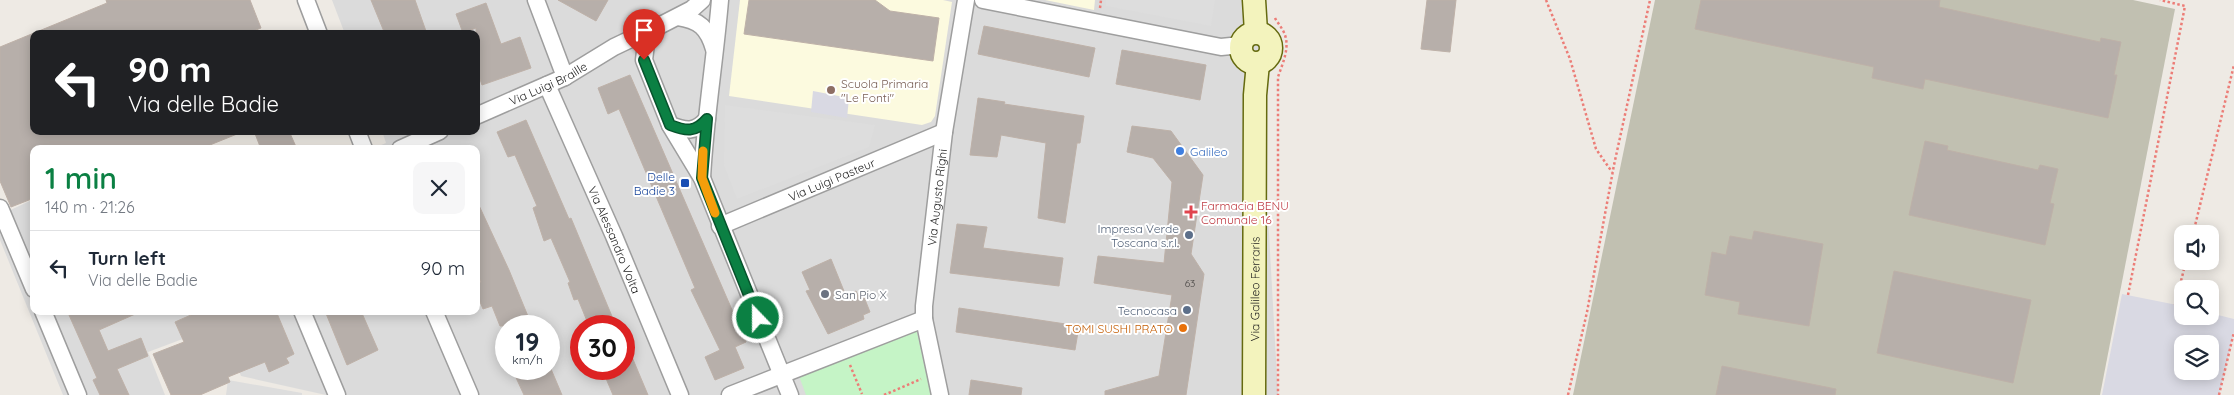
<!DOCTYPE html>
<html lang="en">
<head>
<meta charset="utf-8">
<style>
	:root { --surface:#fff; --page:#f6f6f7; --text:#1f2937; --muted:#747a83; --line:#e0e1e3; --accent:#0b8043 }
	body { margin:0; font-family:Quicksand,sans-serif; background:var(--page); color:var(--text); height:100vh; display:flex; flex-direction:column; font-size:19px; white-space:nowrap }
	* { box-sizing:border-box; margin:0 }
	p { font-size:16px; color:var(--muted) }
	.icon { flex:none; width:28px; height:28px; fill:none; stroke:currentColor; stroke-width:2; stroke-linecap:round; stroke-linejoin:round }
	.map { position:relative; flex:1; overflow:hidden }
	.drawer { position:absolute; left:30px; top:145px; width:450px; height:170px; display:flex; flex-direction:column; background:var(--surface); border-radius:10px; box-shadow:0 2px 12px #0003 }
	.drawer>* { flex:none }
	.top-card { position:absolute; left:30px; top:30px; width:450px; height:105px; border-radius:10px; box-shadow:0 2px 12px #0003; background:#202124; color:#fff; overflow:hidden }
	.fabs { position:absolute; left:2174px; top:225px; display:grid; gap:10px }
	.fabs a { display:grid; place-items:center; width:45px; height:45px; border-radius:10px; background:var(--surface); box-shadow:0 2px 12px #0003; font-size:25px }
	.speed { position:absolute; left:495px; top:315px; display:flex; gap:10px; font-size:25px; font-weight:700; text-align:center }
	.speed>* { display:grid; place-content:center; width:65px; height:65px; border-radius:50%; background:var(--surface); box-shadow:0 2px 12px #0003; line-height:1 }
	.speed small { font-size:12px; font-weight:400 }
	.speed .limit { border:8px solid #d22; background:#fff; color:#111 }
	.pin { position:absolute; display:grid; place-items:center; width:42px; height:42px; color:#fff; margin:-51px -21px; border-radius:50% 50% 50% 0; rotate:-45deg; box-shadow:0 0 5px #0007 }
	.pin .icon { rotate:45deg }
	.me { position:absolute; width:55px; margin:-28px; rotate:338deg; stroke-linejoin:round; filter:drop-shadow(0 0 4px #0008) }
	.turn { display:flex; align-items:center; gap:18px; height:105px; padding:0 15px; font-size:22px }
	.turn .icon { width:65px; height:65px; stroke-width:2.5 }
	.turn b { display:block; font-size:35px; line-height:42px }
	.round { display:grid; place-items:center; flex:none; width:52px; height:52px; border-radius:10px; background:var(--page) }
	.summary { display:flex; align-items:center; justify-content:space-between; height:85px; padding:0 15px }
	h1 { font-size:30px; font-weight:600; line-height:38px; color:var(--accent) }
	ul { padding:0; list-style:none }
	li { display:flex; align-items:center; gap:15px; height:75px; padding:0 15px; border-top:1px solid var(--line) }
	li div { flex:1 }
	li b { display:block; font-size:19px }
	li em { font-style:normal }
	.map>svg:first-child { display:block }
	.residential { fill:#dbdbdb; fill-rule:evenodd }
	.education { fill:#fcfadf }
	.construction { fill:#c1c0b1 }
	.park { fill:#c5f4c6 }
	.parking { fill:#ddd }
	.plaza { fill:#d9d9e3; fill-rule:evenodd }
	.building { fill:#b7afaa; stroke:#beb1a8 }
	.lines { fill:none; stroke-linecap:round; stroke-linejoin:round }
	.street-casing { stroke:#9e9e9e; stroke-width:19 }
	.secondary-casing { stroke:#656a0f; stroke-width:25 }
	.path { stroke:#ec7d77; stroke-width:2.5; stroke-dasharray:2.5 2.5; stroke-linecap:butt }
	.street { stroke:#fff; stroke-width:16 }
	.secondary { stroke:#f3f3bd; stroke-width:22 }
	.route-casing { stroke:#07532c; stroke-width:12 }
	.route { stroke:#0b8043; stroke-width:9 }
	.slow { stroke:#f59e0b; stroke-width:9 }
	.education-dot { fill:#8d6e63; stroke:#fff; stroke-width:2 }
	.shop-dot { fill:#3f7fe0; stroke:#fff; stroke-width:2 }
	.transit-dot { fill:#1a4fb4; stroke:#fff; stroke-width:2 }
	.health-dot { fill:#e0444e; stroke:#fff; stroke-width:2 }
	.service-dot { fill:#5c6f8a; stroke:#fff; stroke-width:2 }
	.worship-dot { fill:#6b7280; stroke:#fff; stroke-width:2 }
	.food-dot { fill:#e8710a; stroke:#fff; stroke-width:2 }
	.labels { text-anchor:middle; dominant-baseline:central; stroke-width:4; stroke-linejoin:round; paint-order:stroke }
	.number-label { font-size:10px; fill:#444240 }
	.street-label { font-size:12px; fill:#1d1d1d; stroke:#fff }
	.education-label { font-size:12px; fill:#785e54; stroke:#fff; text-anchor:start }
	.shop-label { font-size:12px; fill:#366cbe; stroke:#fff; text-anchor:start }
	.transit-label { font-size:12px; fill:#164399; stroke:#fff; text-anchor:end }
	.health-label { font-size:12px; fill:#be3a42; stroke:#fff; text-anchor:start }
	.service-label { font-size:12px; fill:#4e5e75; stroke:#fff; text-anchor:end }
	.worship-label { font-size:12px; fill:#5b616d; stroke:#fff; text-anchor:start }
	.food-label { font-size:12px; fill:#c56008; stroke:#fff; text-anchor:end }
</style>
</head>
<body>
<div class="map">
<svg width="2234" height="395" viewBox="0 0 2234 395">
	<rect width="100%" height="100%" fill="#eeeae4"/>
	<path class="residential" d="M332 0H1256L1278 395H326L241 376 220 325 148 352 165 395H63L0 240V215L34 199V311H476V149H372L386 143 382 131H476V34H345ZM506 326H549V369H506ZM581 326H624V369H581Z"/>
	<g class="education">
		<polygon points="740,0 943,0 952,2 935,116 931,122 922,125 729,96"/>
		<polygon points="1045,0 1095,0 1094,10"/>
	</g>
	<polygon class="construction" points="1655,0 2133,0 2175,9 2100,395 1573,395"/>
	<polygon class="park" points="916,328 931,395 806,395 799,376"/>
	<g class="parking">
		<polygon points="1106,0 1215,0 1211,26 1106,6"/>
		<polygon points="725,105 875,125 869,147 737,199 724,165"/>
		<polygon points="228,380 302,393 302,395 226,395"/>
	</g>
	<g class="plaza">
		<polygon points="813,91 849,98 847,118 811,112"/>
		<path d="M2122 294 2182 306V316H2210V313L2234 319V332L2219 395H2102ZM2182 344H2210V371H2182Z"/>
	</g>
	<g class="building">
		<polygon points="106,0 250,0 261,28 246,34 34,34 34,131 242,132 200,149 34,149 34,198 11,207 0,181 0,47 107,3"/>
		<polygon points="371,0 415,0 427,34 385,34"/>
		<polygon points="558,0 608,0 596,21"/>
		<polygon points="749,0 875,0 890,11 939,18 933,61 744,34"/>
		<polygon points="1427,0 1456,0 1450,52 1421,49"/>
		<polygon points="1701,0 1940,0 1939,7 2100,42 2101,38 2121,42 2114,75 2117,75 2108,118 1925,79 1923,89 1872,78 1874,67 1695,29"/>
		<polygon points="486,3 501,44 520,37 531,68 482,85 476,68 476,28 463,33 456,14"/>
		<polygon points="984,26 1095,48 1089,77 978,54"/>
		<polygon points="1122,50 1206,65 1200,100 1116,84"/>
		<polygon points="630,75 746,342 735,347 744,368 715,380 705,357 720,350 691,290 695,288 619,109 608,114 598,88"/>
		<polygon points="978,98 1005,102 1004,104 1084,116 1080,143 1077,143 1065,223 1038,218 1046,143 1001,135 997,157 970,155"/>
		<polygon points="526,120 569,219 571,218 616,326 589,326 578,299 574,300 568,283 570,282 551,238 544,241 533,208 537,206 515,155 508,157 497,132"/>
		<polygon points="1132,126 1171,131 1203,175 1191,254 1204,274 1186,395 1105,395 1105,391 1159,376 1172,295 1094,283 1098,256 1164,263 1172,182 1153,158 1127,152"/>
		<polygon points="254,131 289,131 297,149 261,149"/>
		<polygon points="1925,141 1948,146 1947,150 2038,170 2040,165 2058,169 2050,203 2054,204 2045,245 1909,215"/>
		<polygon points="476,199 509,270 532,326 500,326 492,306 483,309 476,292 476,284 481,282 476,270"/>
		<polygon points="957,224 987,227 983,248 1063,258 1059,286 950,273"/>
		<polygon points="1754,231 1823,244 1809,326 1738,314 1740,302 1705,295 1712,252 1726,255 1730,236 1752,240"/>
		<polygon points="831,259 846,296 856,291 860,299 864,297 870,312 863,315 864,319 828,334 806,291 810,290 802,272"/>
		<polygon points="1894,271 2031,300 2013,383 1877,353"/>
		<polygon points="959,308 1079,326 1075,350 956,332"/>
		<polygon points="78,311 142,311 99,330 108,351 141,338 148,356 117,369 129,395 100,395 93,380 97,378 69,315"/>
		<polygon points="200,311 276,311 294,354 286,358 289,363 269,372 265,362 228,377 230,382 200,395 171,395 153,354 184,342 175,322"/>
		<polygon points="325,311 361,311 378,350 347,365"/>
		<polygon points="624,338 648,395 613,395 602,369 624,369"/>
		<polygon points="1722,366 1836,389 1835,395 1716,395"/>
		<polygon points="512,369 551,369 562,395 524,395"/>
		<polygon points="971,380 1022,388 1021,395 969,395"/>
	</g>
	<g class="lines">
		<defs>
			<g id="street">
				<polyline points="306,0 319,34"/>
				<polyline points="536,0 565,77"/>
				<polyline points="702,0 692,9 657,27 646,44 644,60 670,125 702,178 790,395"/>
				<polyline points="983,0 1221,47 1241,45"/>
				<path d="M678 17C699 20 708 28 714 49"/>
				<path id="s1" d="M547 85 614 236 680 395"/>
				<path id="s2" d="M476 116 565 77 614 47 656 27"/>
				<path d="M670 125C686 131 695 133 707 119"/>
				<polyline points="357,131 364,149"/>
				<polyline points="400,149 440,131"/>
				<path d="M702 178C705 119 715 60 720 0"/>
				<polyline points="0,208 34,289"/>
				<path id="s3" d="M720 226 944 132"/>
				<polyline points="43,311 78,395"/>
				<polyline points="302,311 337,395"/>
				<polyline points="434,311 470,395"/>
				<polyline points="730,395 924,319"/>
				<path id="s4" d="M940 395 924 319V306L944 132 966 0"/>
			</g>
			<g id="secondary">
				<polyline points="1254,0 1256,32"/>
				<circle cx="1256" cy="48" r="15"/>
				<path id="s5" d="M1254 395 1255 95 1258 63"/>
			</g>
		</defs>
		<use href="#street" class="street-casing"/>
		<use href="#secondary" class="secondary-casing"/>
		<g class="path">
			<polyline points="1546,0 1570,59 1596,149 1612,172"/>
			<polyline points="1100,8 1101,0"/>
			<path d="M1275 18C1277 22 1280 25 1282 29 1292 44 1283 62 1278 77V395"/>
			<polyline points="2193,234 2234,65"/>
			<polyline points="2128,295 2185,6 2160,0"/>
			<polyline points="2175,305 2186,261"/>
			<polyline points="850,365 862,394"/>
			<polyline points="884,395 921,379"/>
			<polyline points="1568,395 1587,312 1614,165 1650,0"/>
			<polyline points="2219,395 2234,332"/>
		</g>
		<use href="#street" class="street"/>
		<use href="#secondary" class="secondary"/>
	</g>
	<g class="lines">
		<defs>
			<path id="route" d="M644 60 670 125C686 131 695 133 707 119L702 178 758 318"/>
		</defs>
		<use href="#route" class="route-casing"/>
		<use href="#route" class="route"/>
		<polyline class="slow" points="703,151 702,178 715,213"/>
	</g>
	<circle class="education-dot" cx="831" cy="90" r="5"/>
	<circle class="shop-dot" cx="1180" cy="151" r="5"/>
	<rect class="transit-dot" x="680" y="178" width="10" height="10" rx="2.5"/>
	<path class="health-dot" d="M1188.5 204.5h5v5h5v5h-5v5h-5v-5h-5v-5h5z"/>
	<g class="service-dot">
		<circle cx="1189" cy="235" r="5"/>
		<circle cx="1187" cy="310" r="5"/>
	</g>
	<circle class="worship-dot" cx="825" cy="294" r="5"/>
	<circle class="food-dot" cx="1183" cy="328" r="5"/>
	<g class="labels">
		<g class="number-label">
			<text x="1190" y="283">63</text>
		</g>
		<g class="street-label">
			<text stroke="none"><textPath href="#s2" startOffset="79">Via Luigi Braille</textPath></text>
			<text stroke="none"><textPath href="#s3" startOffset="121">Via Luigi Pasteur</textPath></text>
			<text stroke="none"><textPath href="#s4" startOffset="200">Via Augusto Righi</textPath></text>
			<text stroke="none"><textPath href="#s1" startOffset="169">Via Alessandro Volta</textPath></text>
			<text stroke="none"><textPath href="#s5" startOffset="106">Via Galileo Ferraris</textPath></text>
		</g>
		<g class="education-label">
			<text x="841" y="83">Scuola Primaria<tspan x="841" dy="14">"Le Fonti"</tspan></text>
		</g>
		<g class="shop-label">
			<text x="1190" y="151">Galileo</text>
		</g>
		<g class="transit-label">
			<text x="675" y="176">Delle<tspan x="675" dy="14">Badie 3</tspan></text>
		</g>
		<g class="health-label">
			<text x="1201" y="205">Farmacia BENU<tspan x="1201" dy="14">Comunale 16</tspan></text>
		</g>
		<g class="service-label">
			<text x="1179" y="228">Impresa Verde<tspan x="1179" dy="14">Toscana s.r.l.</tspan></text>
			<text x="1177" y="310">Tecnocasa</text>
		</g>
		<g class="worship-label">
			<text x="835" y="294">San Pio X</text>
		</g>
		<g class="food-label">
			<text x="1173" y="328">TOMI SUSHI PRATO</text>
		</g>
	</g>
</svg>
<div class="fabs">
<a><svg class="icon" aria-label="sound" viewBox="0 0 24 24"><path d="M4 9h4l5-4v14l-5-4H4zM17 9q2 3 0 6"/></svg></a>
<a><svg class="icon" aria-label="search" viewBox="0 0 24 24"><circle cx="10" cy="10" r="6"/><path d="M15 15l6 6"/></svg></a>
<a><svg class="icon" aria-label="layers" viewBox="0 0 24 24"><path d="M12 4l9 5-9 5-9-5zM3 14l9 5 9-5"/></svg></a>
</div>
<div class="speed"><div>19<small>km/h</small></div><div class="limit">30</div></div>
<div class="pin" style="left:644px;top:60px;background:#d93025"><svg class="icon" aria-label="arrive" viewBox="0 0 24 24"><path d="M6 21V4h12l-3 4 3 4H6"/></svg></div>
<svg class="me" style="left:758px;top:318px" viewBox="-20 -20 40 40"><circle r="17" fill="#0b8043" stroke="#fff" stroke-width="3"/><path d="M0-11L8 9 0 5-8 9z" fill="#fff"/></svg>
<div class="top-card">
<div class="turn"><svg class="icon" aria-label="left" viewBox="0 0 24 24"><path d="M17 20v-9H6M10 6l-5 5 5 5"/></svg><div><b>90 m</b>Via delle Badie</div></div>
</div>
<section class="drawer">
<div class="summary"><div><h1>1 min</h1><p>140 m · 21:26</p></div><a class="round"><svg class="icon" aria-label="close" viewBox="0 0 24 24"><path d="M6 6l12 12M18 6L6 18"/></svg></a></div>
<ul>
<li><svg class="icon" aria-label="left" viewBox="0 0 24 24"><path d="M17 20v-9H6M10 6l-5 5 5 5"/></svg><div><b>Turn left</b><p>Via delle Badie</p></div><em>90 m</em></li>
</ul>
</section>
</div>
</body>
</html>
